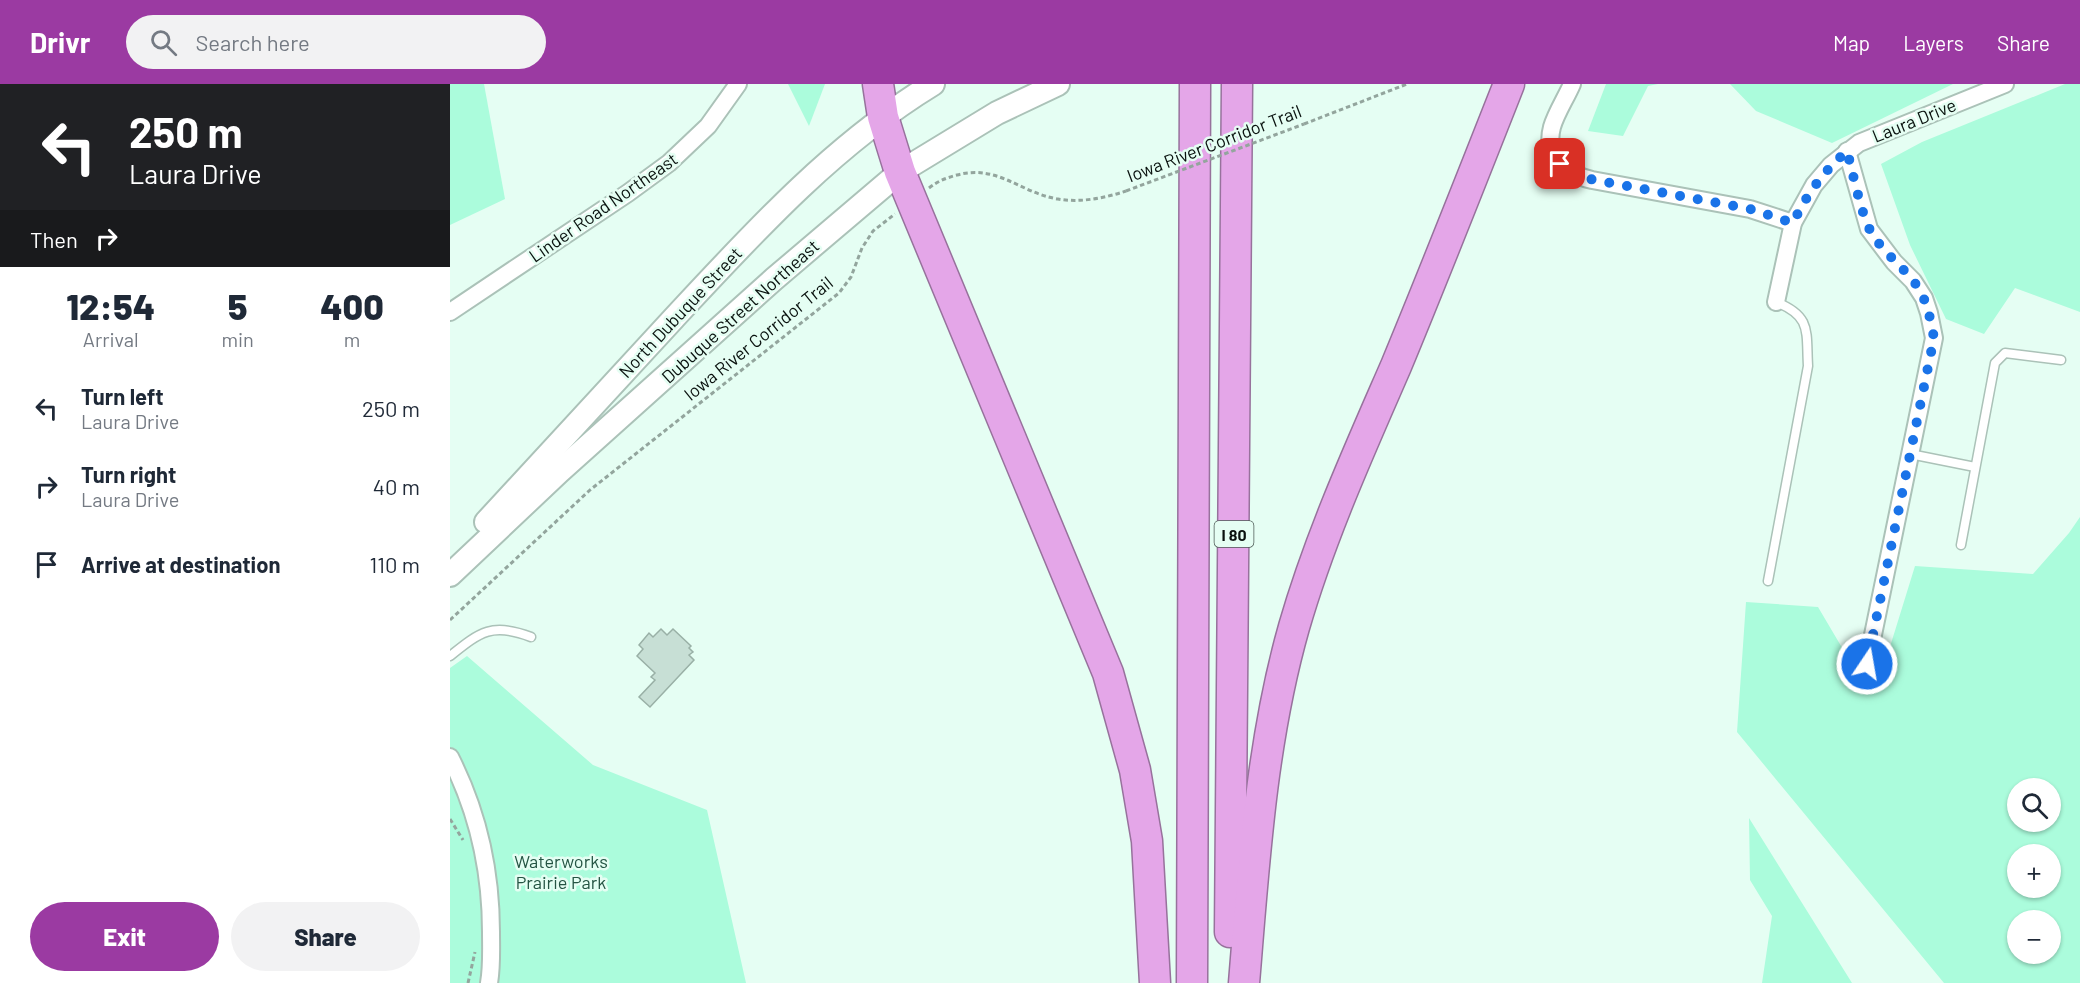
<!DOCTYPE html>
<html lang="en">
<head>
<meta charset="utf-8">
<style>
	:root { --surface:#fff; --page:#f2f2f3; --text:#1f2937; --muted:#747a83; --accent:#9b3aa2 }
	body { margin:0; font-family:Barlow,sans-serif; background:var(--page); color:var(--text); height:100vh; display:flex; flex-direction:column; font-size:22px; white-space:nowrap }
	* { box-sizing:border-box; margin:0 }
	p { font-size:20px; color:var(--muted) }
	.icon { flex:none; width:33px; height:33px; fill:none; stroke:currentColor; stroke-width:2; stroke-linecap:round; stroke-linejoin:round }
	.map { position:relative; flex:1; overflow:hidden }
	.sheet { display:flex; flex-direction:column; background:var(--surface); width:450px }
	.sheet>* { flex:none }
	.guide { background:#202124; color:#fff; overflow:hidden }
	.controls { position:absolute; left:1557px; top:694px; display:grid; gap:12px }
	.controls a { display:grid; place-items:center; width:54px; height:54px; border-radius:50%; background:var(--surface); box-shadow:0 2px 4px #0004; font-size:30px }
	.pin { position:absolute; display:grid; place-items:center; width:51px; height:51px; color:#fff; margin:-26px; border-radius:12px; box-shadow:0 3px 9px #0006 }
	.me { position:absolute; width:66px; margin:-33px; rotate:12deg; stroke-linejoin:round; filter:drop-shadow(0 0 4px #0008) }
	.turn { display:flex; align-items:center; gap:21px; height:126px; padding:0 30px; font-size:27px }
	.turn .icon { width:78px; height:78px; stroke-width:2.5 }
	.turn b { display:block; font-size:42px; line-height:51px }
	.then { display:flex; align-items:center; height:57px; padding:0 30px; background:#0003; gap:12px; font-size:22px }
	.eta { display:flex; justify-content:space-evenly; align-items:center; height:102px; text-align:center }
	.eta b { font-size:36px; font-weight:800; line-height:42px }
	.button { display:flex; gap:12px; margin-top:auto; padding:12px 30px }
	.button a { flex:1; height:69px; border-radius:36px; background:var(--accent); color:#fff; font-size:24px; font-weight:800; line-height:69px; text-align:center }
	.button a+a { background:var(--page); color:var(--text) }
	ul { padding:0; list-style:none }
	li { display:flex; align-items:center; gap:18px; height:78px; padding:0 30px }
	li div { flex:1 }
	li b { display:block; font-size:22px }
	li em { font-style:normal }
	header { display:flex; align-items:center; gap:36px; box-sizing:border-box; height:84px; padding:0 30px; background:var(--accent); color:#fff }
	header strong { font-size:28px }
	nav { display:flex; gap:33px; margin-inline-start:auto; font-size:21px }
	.search { width:420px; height:54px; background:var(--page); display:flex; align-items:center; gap:15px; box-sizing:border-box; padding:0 21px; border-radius:33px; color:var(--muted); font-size:22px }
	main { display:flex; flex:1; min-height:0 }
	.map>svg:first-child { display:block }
	.green { fill:#abfcdc; fill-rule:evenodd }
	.building { fill:#c7dfd5; stroke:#99b0a6; stroke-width:1.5 }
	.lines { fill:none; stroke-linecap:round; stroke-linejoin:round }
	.lane-casing { stroke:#abc2b8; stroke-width:11 }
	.street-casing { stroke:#abc2b8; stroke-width:20 }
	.secondary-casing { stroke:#abc2b8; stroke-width:26 }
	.highway-casing { stroke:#97729c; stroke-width:33 }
	.path { stroke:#93a59d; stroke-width:3; stroke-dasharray:4.5 3; stroke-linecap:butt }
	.lane { stroke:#fff; stroke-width:8 }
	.street { stroke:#fff; stroke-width:16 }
	.secondary { stroke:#fff; stroke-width:22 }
	.highway { stroke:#e4a6e8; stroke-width:30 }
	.path-bridge { stroke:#93a59d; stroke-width:3; stroke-dasharray:4.5 3; stroke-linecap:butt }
	.route { stroke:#1a73e8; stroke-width:10; stroke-dasharray:0 18 }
	.labels { text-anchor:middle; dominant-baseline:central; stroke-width:5; stroke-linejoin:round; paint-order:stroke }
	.shield { fill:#e5fef3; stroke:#4b5853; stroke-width:1.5 }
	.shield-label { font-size:16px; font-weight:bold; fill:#09110e }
	.street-label { font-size:18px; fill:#09110e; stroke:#e5fef3 }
	.park-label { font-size:18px; fill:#245443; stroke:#e5fef3 }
</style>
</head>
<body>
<header>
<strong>Drivr</strong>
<div class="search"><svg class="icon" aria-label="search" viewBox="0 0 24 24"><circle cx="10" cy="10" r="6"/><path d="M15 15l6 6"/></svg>Search here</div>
<nav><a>Map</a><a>Layers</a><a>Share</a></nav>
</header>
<main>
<section class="sheet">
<div class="guide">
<div class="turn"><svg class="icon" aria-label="left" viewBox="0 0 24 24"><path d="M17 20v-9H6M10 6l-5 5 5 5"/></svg><div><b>250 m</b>Laura Drive</div></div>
<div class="then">Then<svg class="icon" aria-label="right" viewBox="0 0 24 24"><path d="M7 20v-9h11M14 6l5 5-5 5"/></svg></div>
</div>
<div class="eta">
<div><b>12:54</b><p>Arrival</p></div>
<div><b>5</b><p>min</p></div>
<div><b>400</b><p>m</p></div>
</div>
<ul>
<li><svg class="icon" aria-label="left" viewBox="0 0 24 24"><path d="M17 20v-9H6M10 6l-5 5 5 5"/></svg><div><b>Turn left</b><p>Laura Drive</p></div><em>250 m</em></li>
<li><svg class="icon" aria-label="right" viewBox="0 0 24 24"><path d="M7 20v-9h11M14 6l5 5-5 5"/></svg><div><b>Turn right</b><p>Laura Drive</p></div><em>40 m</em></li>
<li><svg class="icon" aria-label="arrive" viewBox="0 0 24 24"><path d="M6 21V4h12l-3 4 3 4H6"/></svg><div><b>Arrive at destination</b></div><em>110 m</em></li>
</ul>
<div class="button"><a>Exit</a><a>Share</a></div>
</section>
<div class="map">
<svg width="1630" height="899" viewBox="0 0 1630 899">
	<rect width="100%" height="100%" fill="#e5fef3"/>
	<g class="green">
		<polygon points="0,0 34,0 55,115 0,141"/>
		<polygon points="338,0 375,0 359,42"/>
		<polygon points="1156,0 1208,0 1198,2 1173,52 1138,47"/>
		<polygon points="1280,0 1503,0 1382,59 1306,27"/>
		<polygon points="1615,0 1630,0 1630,228 1565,204 1534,250 1496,235 1460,161 1431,80 1472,58"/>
		<path d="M1630 433V899H1494L1287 648 1296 518 1368 523 1394 567 1439 566 1465 482 1583 490 1619 449ZM1568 705H1600V738H1568ZM1568 771H1600V804H1568ZM1568 837H1600V870H1568Z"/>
		<polygon points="17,572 143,681 257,726 296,899 0,899 0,584"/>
		<polygon points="1299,734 1402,899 1312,899 1322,832 1300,796"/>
	</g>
	<polygon class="building" points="211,545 217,551 223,545 241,562 239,564 243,568 239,571 244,576 200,623 189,613 205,596 201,593 205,589 187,572 193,565 189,561 199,549 203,553"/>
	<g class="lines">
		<defs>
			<g id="lane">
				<polyline points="1460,370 1525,383"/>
				<polyline points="1511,461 1545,279 1555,269 1611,276"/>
				<path d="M1318 497 1358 282C1356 248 1362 232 1326 218"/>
				<path d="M0 572C30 548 42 538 81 553"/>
			</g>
			<g id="street">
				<path d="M1122 0C1116 14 1106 29 1102 43 1094 73 1116 90 1142 96L1300 125 1343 139"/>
				<polyline points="1397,67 1419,145 1444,178 1463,197 1474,214 1479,229 1484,254 1417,580"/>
				<polyline points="1326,218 1343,139 1364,101 1381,81 1409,59 1555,0"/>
				<polyline points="0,228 178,109 219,79 258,42 288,0"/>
				<path d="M0 673C28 728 41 787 41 848 41 865 42 882 39 899"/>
			</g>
			<g id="secondary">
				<path d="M36 438C98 370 161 302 224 234 303 149 383 61 483 0"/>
				<polyline points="0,491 110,387 324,195 450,88 547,29 608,0"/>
			</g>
			<g id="highway">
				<polyline points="428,0 433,33 450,88 462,117 658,589 685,686 697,757 705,899"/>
				<polyline points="780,848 787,0"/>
				<polyline points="742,899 745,0"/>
				<path d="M794 899C804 779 811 659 844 543 870 453 909 367 946 282 985 188 1022 94 1059 0"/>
			</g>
		</defs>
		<use href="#lane" class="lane-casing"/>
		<use href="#street" class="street-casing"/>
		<use href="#secondary" class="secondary-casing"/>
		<use href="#highway" class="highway-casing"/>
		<g class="path">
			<polyline points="854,40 957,0"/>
			<path d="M479 104C488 97 496 94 507 91 548 80 570 109 608 115 630 119 655 114 676 107"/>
			<polyline points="0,536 140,406 389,209 401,193 412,164 423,147 445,130"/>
			<polyline points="0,735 13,756"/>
			<polyline points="18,899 25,868"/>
		</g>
		<use href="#lane" class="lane"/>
		<use href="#street" class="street"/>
		<use href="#secondary" class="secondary"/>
		<use href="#highway" class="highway"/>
		<polyline class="path-bridge" points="676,107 854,40"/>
	</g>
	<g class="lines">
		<path class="route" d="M1110 80 1119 88 1129 93 1300 125 1343 139C1357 110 1373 88 1397 67 1403 89 1411 130 1421 148 1432 167 1450 180 1464 198 1477 214 1480 234 1484 254L1417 580"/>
	</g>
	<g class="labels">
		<rect class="shield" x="764.5" y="437" width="39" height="26" rx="4.5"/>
		<g class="shield-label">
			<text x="784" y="450">I 80</text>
		</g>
		<g class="street-label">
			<text transform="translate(1464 36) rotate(-22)">Laura Drive</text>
			<text transform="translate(764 59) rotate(-21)">Iowa River Corridor Trail</text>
			<text transform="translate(153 123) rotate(-35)">Linder Road Northeast</text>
			<text transform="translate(290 227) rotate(-42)">Dubuque Street Northeast</text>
			<text transform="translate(230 228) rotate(-47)">North Dubuque Street</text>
			<text transform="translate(308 254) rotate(-39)">Iowa River Corridor Trail</text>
		</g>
		<g class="park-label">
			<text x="111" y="777">Waterworks<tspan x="111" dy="21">Prairie Park</tspan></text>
		</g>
	</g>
</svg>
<div class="controls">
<a><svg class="icon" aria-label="search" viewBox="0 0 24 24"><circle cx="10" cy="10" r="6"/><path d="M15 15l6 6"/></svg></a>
<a>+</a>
<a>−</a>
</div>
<div class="pin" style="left:1110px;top:80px;background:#d93025"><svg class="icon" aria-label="arrive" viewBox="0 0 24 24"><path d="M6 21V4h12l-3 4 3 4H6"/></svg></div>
<svg class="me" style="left:1417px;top:580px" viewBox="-20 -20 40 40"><circle r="17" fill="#1a73e8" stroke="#fff" stroke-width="3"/><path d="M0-11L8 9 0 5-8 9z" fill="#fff"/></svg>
</div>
</main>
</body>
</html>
